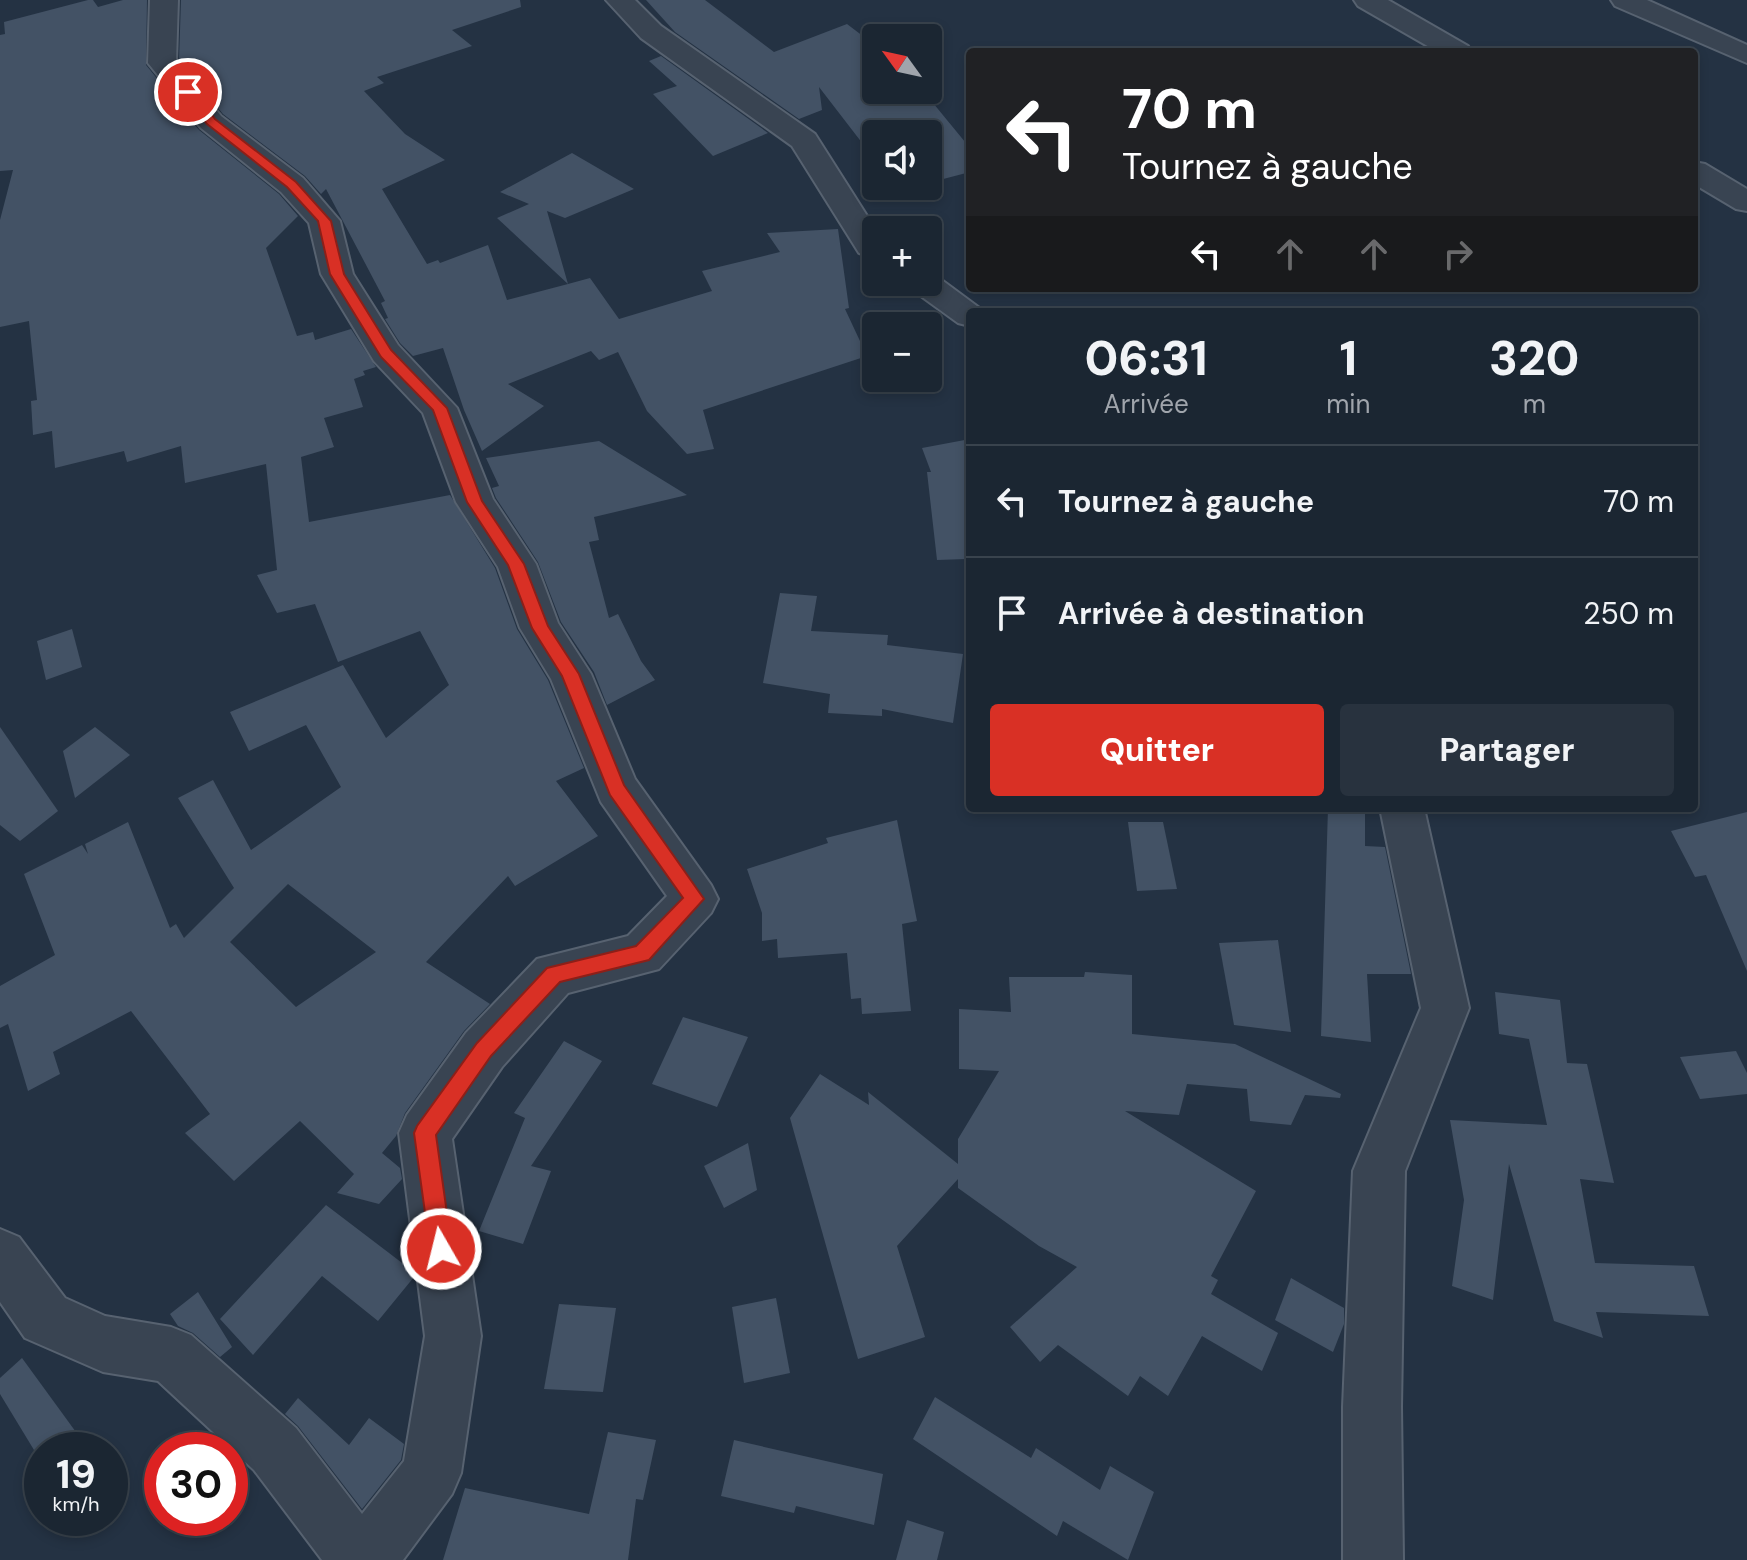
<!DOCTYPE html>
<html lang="fr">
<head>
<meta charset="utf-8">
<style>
	:root { --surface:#1b2632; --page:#28323e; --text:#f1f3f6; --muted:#a0a5ac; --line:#39434d; --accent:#d93025 }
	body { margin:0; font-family:"DM Sans",sans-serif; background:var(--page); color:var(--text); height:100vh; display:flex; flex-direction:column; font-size:30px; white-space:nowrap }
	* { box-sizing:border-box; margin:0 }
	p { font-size:26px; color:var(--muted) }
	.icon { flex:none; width:44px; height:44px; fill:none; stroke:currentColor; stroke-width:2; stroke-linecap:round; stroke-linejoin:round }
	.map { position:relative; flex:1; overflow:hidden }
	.panel { position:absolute; left:966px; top:308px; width:732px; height:504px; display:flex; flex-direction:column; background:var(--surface); border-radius:8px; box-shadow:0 4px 12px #0003,0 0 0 2px var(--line) }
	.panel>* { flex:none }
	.top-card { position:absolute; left:966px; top:48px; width:732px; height:244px; border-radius:8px; box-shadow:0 4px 12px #0003,0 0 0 2px var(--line); background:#202124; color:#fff; overflow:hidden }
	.needle { width:52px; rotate:303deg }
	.tools { position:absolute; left:862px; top:24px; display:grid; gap:16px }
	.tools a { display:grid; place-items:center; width:80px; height:80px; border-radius:8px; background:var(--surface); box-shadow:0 4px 12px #0003,0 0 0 2px var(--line); font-size:40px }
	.speed { position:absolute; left:24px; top:1432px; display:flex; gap:16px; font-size:40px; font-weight:700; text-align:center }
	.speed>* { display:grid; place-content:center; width:104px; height:104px; border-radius:50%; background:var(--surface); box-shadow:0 4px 12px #0003,0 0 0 2px var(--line); line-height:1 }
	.speed small { font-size:20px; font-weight:400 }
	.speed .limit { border:12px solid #d22; background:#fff; color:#111 }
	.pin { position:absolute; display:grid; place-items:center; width:68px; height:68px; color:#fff; margin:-34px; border:4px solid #fff; border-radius:50%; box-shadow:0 2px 8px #0007 }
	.me { position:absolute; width:88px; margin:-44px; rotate:352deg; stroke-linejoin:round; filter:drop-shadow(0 0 6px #0008) }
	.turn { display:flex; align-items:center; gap:28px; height:168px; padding:0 24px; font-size:36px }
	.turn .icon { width:104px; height:104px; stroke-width:2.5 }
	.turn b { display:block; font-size:56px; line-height:68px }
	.lanes { display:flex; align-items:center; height:76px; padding:0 24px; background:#0003; justify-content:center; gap:40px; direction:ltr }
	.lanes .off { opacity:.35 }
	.eta { display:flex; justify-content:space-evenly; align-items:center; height:136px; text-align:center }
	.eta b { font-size:48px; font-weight:800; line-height:56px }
	.action { display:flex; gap:16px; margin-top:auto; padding:16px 24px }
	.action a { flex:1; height:92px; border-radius:8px; background:var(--accent); color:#fff; font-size:32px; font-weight:800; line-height:92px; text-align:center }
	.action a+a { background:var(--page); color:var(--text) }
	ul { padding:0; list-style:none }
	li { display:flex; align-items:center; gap:24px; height:112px; padding:0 24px; border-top:2px solid var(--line) }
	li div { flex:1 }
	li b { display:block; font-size:30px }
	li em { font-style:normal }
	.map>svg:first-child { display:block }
	.building { fill:#435265; fill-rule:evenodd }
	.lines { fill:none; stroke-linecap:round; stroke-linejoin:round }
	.street-casing { stroke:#576270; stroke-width:4 }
	.street { fill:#394452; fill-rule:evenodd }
	.route { fill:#d93025; stroke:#8d1f18; stroke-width:2 }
</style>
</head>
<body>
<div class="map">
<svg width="1747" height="1560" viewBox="0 0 1747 1560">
	<rect width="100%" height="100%" fill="#243243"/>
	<g class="building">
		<path d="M88 0H93L98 7 123 0H147L146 65 199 130 279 194 298 216 266 248 297 336 313 332 315 340 351 329 376 367 363 371 365 375 354 379 363 407 324 418 334 447 301 457 309 522 450 495 495 568 517 629 548 680 584 768 556 781 598 836 515 886 508 876 426 962 490 1004 464 1031 405 1113 396 1136 382 1153 400 1168 402 1179 379 1204 337 1193 354 1174 300 1121 234 1181 185 1133 210 1114 131 1011 53 1052 60 1074 28 1091 8 1024 0 1028V986L55 955 24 874 82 845 88 854 85 844 128 822 170 928 176 924 184 938 234 888 178 798 213 780 251 850 341 787 306 725 249 751 230 712 343 665 386 738 449 685 420 631 338 662 315 604 277 613 257 575 277 570 266 464 185 483 181 446 127 462 124 451 55 468 52 431 33 435 31 401 37 400 29 321 0 327V220L13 170 0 171V35L5 34 4 22ZM288 884 376 952 296 1007 230 942Z"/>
		<polygon points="181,0 520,0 521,7 452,30 472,46 377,77 384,83 364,91 405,134 445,160 382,189 427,264 438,260 440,263 488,245 507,300 568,284 497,218 529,204 500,192 572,153 634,189 565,218 547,211 568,284 590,278 619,319 712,291 702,271 780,252 767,233 838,229 849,308 845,309 867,356 703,410 714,449 687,454 647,411 618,352 599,360 591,351 508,384 544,406 482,451 464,410 443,348 413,356 400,343 385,319 388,318 381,303 385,301 326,189 321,194 305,176 223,114 179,61"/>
		<polygon points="646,0 705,0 774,52 847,24 876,46 876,90 928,90 928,84 934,88 924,92 970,148 970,172 928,183 928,134 876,134 876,161 819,87 822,110 799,119 675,32"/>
		<polygon points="661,56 768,133 713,156 653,94 677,86 649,61"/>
		<polygon points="970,439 970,564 966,559 937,560 927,472 931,472 922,448"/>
		<polygon points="599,441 687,495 594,517 599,540 589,542 609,618 618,614 641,661 655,680 607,705 594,672 561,622 538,562 496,498 492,488 499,486 486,458"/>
		<polygon points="780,593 817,596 811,631 888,635 887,645 963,654 953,723 882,709 882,716 828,713 830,694 763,683"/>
		<polygon points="72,629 82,667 46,680 37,641"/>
		<polygon points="0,727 58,811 20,841 0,825"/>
		<polygon points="95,727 130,755 75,798 63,751"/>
		<polygon points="1328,808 1365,808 1365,846 1385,847 1411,974 1367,974 1371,1042 1321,1036"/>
		<polygon points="1747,812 1747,971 1706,875 1695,877 1671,831"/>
		<polygon points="897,820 917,921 902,924 911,1011 862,1014 861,998 851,999 847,953 778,958 777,939 762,941 762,913 747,869 828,843 826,838"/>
		<polygon points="1128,822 1163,822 1177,889 1137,891"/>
		<polygon points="1278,940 1291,1032 1234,1025 1219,943"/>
		<polygon points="1085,972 1132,975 1132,1034 1235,1044 1341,1094 1340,1098 1305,1095 1291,1125 1250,1121 1247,1089 1187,1084 1179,1115 1125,1111 1256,1191 1211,1276 1218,1280 1211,1294 1278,1333 1262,1371 1202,1336 1168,1396 1140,1376 1128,1396 1058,1345 1040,1362 1010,1327 1077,1267 1039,1246 958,1188 958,1179 897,1246 925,1337 858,1359 790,1118 820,1074 869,1105 868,1092 958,1164 958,1139 999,1071 959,1069 959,1009 1011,1012 1009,977 1084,977"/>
		<polygon points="1495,992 1560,1000 1567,1063 1587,1064 1614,1183 1580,1179 1595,1263 1694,1266 1709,1316 1596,1312 1603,1338 1554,1321 1509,1164 1493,1300 1452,1286 1464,1200 1450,1120 1547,1125 1529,1039 1499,1034"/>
		<polygon points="683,1017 748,1037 717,1107 652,1084"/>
		<polygon points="564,1041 602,1061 531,1166 551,1171 523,1244 479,1231 525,1118 514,1113"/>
		<polygon points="1736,1051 1747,1073 1747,1094 1700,1099 1680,1057"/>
		<polygon points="748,1143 757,1190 724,1208 704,1166"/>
		<polygon points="326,1205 414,1272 414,1277 378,1321 322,1276 253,1355 220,1319"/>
		<polygon points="1291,1278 1344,1308 1344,1324 1333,1352 1275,1320"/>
		<polygon points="198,1292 232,1347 220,1357 193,1333 178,1326 170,1314"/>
		<polygon points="776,1298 790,1373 744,1383 732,1307"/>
		<polygon points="559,1304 616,1308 603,1392 544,1389"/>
		<polygon points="22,1358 89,1450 34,1450 0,1394 0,1378"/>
		<polygon points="935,1397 1031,1458 1036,1448 1100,1490 1110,1466 1154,1492 1128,1560 1063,1521 1057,1536 913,1439"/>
		<polygon points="298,1398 349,1445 369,1418 404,1444 401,1460 362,1509 298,1426 285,1414"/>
		<polygon points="608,1432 656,1440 643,1500 636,1499 628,1560 443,1560 465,1488 589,1514"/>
		<polygon points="734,1440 883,1474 874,1525 796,1506 794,1513 721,1496"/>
		<polygon points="907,1520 944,1532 937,1560 896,1560"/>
	</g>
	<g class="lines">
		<defs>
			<g id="street">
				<polygon points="150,0 178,0 176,62 221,116 303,178 340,221 353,274 398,345 457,408 493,499 536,564 558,623 591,674 635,779 711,885 718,899 711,913 659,969 568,993 502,1067 452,1139 481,1336 461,1473 452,1494 403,1560 322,1560 254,1470 158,1381 103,1372 25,1338 0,1302 0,1229 19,1237 65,1298 105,1316 171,1327 191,1335 296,1428 362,1514 404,1461 425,1336 399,1133 407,1115 466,1033 537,959 628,936 667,896 601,802 551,679 520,628 498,567 456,502 423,413 374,361 321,274 309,223 281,192 201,128 148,63"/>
				<polygon points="606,0 635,0 661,26 815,134 876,230 876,260 859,253 792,146 641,38"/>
				<polygon points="1354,0 1388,0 1468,46 1472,52 1438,52 1358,6"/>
				<polygon points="1611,0 1647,0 1747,45 1747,63 1615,6"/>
				<polygon points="1694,162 1705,164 1747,189 1747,211 1736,209 1694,184"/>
				<polygon points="928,273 935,275 985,312 970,312 970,326 958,323 911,289 906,282 928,282"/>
				<polygon points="1380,808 1424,808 1469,1008 1405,1171 1401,1407 1403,1560 1343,1560 1343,1407 1353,1171 1421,1008"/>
			</g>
		</defs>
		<use href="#street" class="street-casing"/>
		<use href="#street" class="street"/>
	</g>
	<polygon class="route" points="184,89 193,89 215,119 296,182 331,221 344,274 391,350 447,408 482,501 524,564 548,626 579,674 624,785 704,899 649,960 560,982 491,1056 436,1135 452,1249 449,1257 441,1260 433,1257 430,1249 414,1133 417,1126 477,1043 547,968 636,946 683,898 610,795 562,676 532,628 508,565 467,502 433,410 381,357 330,274 318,221 287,187 207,124 182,92"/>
</svg>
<div class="tools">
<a><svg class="needle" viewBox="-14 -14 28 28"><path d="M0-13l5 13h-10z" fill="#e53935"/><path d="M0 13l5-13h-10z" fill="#a0a5ac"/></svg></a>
<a><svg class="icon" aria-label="sound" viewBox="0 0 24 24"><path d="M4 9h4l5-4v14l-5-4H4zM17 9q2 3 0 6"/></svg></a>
<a>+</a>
<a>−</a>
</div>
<div class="speed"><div>19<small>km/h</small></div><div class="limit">30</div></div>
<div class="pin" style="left:188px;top:92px;background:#d93025"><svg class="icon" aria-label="arrive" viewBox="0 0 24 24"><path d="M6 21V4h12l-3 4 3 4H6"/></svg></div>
<svg class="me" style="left:441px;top:1249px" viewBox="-20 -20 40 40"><circle r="17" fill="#d93025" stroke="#fff" stroke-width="3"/><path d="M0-11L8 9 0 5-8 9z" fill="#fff"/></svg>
<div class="top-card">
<div class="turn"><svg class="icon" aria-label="left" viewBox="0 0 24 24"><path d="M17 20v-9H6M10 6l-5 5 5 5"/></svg><div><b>70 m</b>Tournez à gauche</div></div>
<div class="lanes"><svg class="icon" aria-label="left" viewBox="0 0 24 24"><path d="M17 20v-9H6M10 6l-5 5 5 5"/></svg><svg class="icon off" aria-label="ahead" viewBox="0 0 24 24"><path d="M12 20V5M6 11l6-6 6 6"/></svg><svg class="icon off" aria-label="ahead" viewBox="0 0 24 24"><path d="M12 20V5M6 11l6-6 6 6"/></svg><svg class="icon off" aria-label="right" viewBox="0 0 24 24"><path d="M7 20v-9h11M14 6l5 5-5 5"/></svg></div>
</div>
<section class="panel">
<div class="eta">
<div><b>06:31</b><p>Arrivée</p></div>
<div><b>1</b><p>min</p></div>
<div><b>320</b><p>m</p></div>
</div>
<ul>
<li><svg class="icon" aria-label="left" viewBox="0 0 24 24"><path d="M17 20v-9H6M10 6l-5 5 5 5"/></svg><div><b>Tournez à gauche</b></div><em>70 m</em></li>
<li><svg class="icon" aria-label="arrive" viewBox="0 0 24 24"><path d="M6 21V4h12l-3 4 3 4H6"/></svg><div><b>Arrivée à destination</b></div><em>250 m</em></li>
</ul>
<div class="action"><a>Quitter</a><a>Partager</a></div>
</section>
</div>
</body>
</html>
